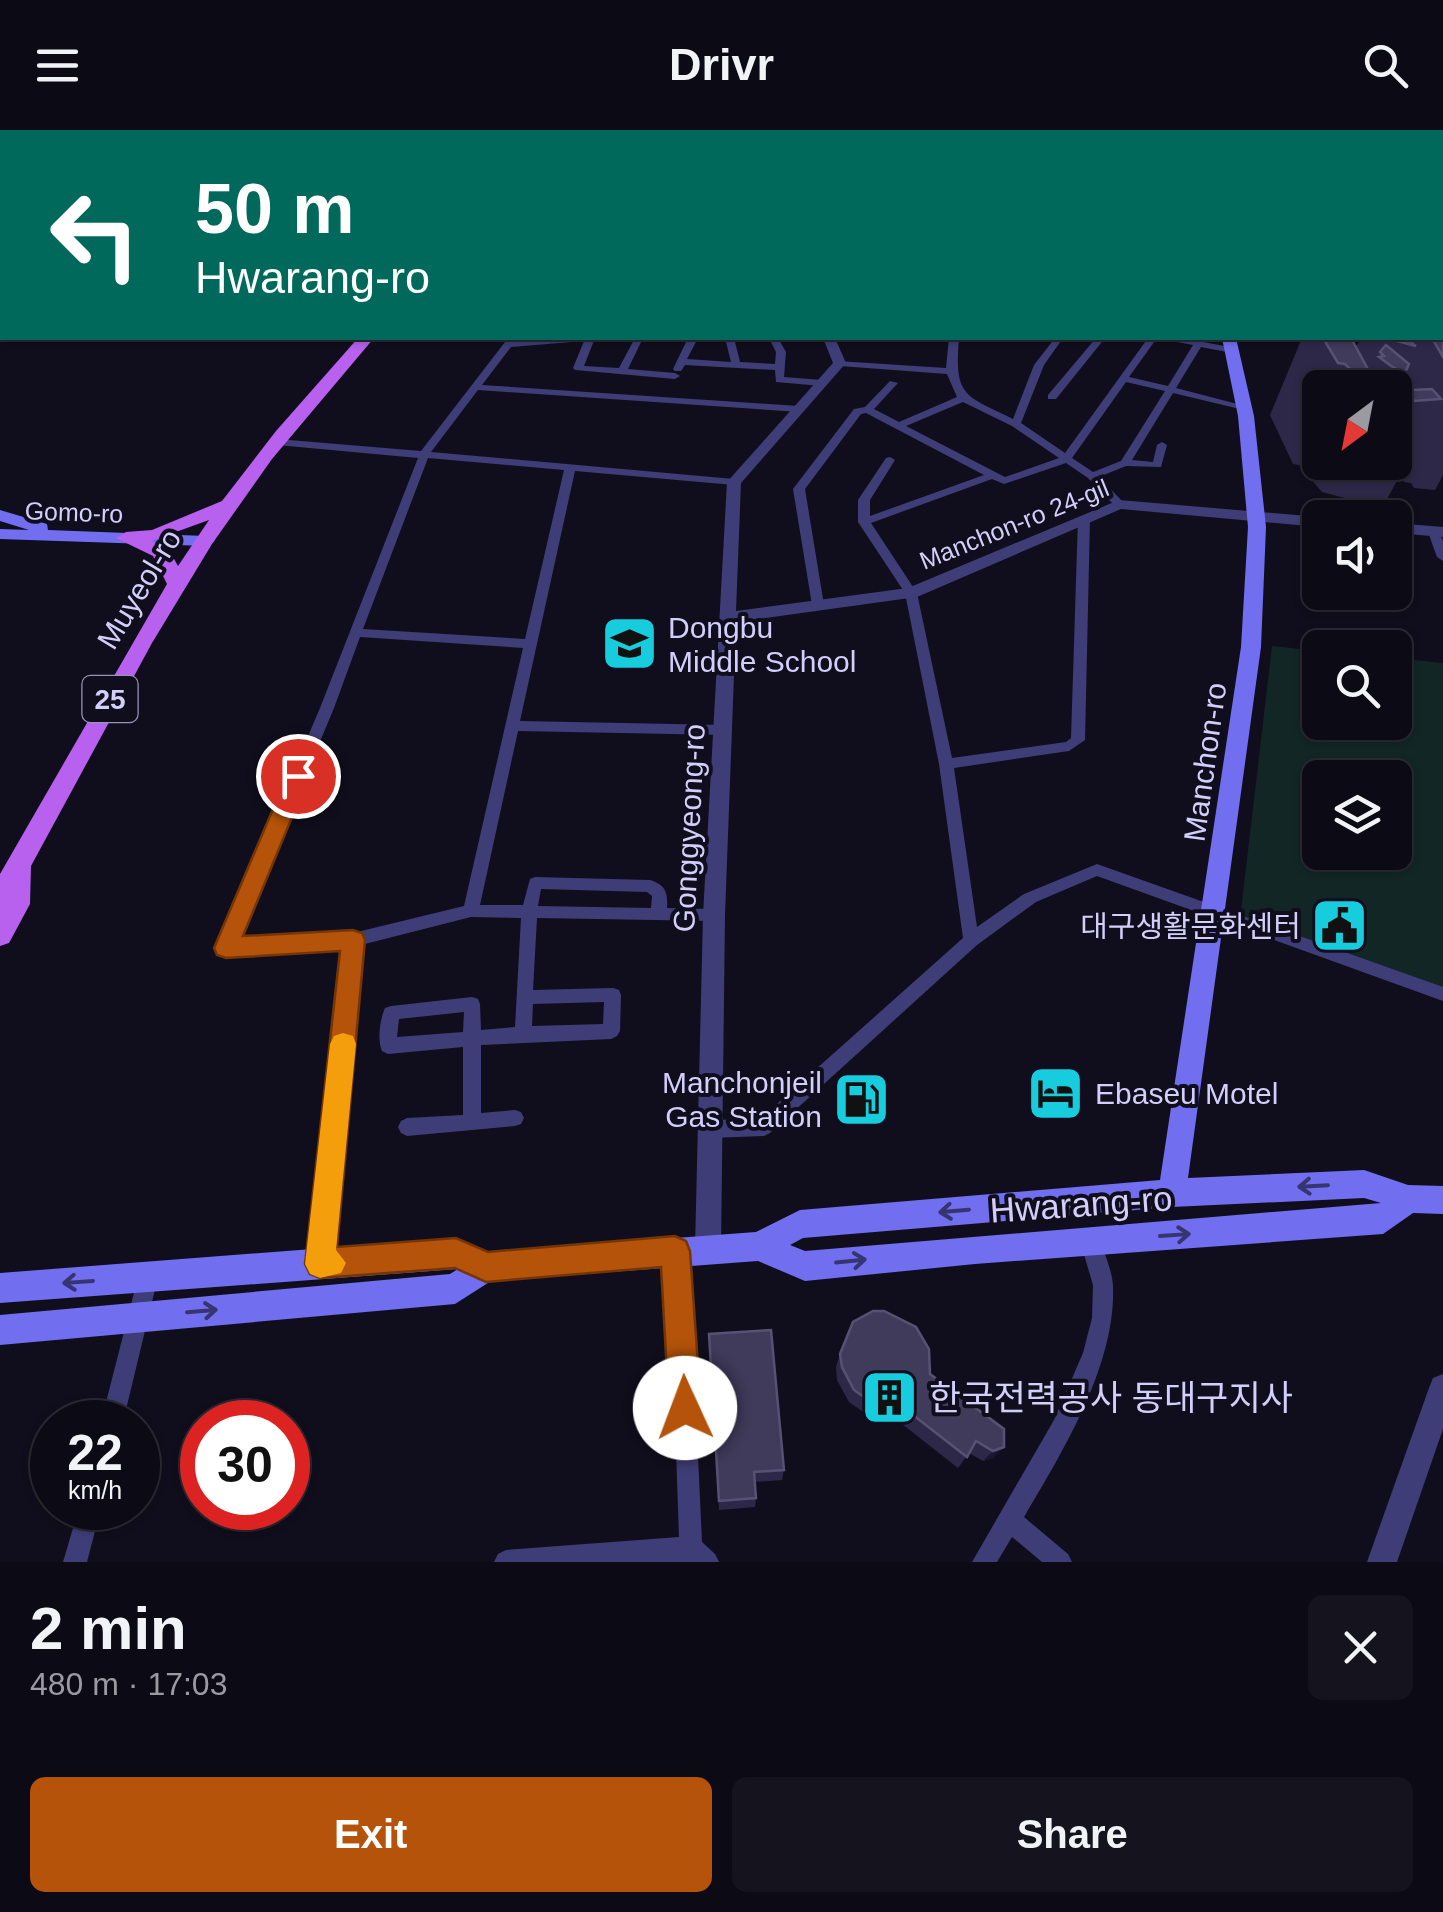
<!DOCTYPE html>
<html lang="en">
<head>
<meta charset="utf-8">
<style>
	:root { --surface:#0c0a15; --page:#15131e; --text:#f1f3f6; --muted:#9a9aa0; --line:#2c2b34; --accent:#b45309 }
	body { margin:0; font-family:Helvetica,"Noto Sans KR",sans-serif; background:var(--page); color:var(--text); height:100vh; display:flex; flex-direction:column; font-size:38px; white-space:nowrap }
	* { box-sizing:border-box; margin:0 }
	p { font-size:32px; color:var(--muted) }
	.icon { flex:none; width:55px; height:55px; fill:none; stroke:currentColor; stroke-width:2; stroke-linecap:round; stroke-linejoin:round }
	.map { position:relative; height:1432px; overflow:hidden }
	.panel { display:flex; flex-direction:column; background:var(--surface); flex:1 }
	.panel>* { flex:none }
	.top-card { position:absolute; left:0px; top:0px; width:1445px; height:210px; box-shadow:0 2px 8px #0004,0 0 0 2px var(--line); background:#00695c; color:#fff; overflow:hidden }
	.needle { width:65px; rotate:212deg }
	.buttons { position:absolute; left:1302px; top:240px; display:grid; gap:20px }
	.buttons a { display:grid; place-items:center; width:110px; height:110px; border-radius:15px; background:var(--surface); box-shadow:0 2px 8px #0004,0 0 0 2px var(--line); font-size:50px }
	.speed { position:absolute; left:30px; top:1270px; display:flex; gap:20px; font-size:50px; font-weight:700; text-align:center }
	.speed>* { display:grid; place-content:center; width:130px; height:130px; border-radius:50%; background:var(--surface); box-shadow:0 2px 8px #0004,0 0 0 2px var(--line); line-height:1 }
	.speed small { font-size:25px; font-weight:400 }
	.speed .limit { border:15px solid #d22; background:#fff; color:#111 }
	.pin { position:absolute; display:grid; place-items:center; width:85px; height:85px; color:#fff; margin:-42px; border:5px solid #fff; border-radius:50%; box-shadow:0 2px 10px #0007 }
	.me { position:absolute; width:110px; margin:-55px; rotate:358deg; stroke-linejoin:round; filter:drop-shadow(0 0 8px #0008) }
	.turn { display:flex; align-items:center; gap:35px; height:210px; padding:0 30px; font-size:45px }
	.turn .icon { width:130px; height:130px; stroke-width:2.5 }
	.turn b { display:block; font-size:70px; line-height:85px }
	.round { display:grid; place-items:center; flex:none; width:105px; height:105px; border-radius:15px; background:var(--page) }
	.summary { display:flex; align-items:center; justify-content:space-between; height:170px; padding:0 30px }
	h1 { font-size:60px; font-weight:700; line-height:75px }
	.action { display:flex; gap:20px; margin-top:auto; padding:20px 30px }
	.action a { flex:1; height:115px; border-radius:15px; background:var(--accent); color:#fff; font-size:40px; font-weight:700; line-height:115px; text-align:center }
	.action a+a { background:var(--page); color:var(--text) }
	header { display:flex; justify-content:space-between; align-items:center; height:130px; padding:0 30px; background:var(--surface); font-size:45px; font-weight:700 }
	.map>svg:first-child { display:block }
	.green { fill:#112625; fill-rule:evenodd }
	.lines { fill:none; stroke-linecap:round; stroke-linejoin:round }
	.minor { fill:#3f3d77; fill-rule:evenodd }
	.tertiary { fill:#3f3d77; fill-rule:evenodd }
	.secondary { fill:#716ff0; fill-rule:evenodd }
	.primary { fill:#b761ee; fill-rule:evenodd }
	.wall { fill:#2e2848; fill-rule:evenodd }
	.shaded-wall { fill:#1b162f }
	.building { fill:#403a5b; stroke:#575174; stroke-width:2.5 }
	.oneway { stroke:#373571 }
	.route { fill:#b45309; stroke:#753606; stroke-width:2.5 }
	.slow { fill:#f59e0b }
	.labels { text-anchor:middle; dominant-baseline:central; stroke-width:8; stroke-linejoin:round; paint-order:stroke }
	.far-street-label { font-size:25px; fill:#d3cefa; stroke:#100e1c }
	.shield { fill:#100e1c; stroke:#9894b7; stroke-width:2.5 }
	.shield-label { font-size:28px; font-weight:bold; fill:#d3cefa }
	.street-label { font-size:30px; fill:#d3cefa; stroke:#100e1c }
	.poi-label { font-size:30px; fill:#d3cefa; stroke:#100e1c; text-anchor:start }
	.near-street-label { font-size:35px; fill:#d3cefa; stroke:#100e1c }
	.near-poi-label { font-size:35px; fill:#d3cefa; stroke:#100e1c; text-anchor:start }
</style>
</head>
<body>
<header><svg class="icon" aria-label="menu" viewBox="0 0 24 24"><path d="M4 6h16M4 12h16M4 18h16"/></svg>Drivr<svg class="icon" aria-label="search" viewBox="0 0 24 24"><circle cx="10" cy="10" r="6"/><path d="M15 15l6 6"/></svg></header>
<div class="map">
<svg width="1443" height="1432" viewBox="0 0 1443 1432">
	<rect width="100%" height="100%" fill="#100e1c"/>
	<path class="green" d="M1272 516 1320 521V592H1395V528L1443 533V858L1240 789ZM1320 648H1395V722H1320Z"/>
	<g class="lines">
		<g class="minor">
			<polygon points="779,0 785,0 786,2 779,2"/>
			<polygon points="853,0 859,0 860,2 853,2"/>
			<polygon points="999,0 1006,0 1008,2 1001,2"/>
			<polygon points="1073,0 1099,0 1103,2 1081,2"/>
			<polygon points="1119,0 1125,0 1124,2 1118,2"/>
			<polygon points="1297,0 1305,0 1307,2 1299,2"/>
			<rect x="1442" y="75" width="1" height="4"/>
			<rect x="1442" y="115" width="1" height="4"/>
			<path d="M559 208H595L584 236 619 238 635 208H643L628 239 675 243 680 246 675 249 575 240 573 238 584 211 511 217 482 255 799 276 804 279 799 282 478 260 431 322 734 349 739 352 734 355 575 341 520 591 724 595 731 600 724 605 518 601 480 775H523L530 749 535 747 650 750C666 755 668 763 667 778L714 779 720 780 722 785 720 790 714 791 537 788 533 860 613 858 619 860 621 865 620 901 617 906 611 909 481 915V983L515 980 521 982 524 988 521 994 515 996 407 1006 401 1003 398 997 401 991 407 988 463 985V917L388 924 382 921C377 910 380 889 385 878L391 876 472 867 478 869 480 874 481 900 515 897 521 788 471 787 361 815 330 1133 327 1140 320 1143 313 1140 310 1133 344 817 226 824 220 822 218 817 320 578 418 328 277 315 272 312 277 309 421 321 505 212ZM428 328 564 340 525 509 363 499ZM360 507 523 518 464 776 353 803 237 810 334 578ZM541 759 647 762 652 766 651 778 538 776ZM604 872 603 894 532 896 533 874ZM464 882 463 902 397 907 399 889Z"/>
			<polygon points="688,208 698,208 687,229 731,232 725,208 734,208 740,232 775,234 776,222 769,208 778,208 786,222 784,247 822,250 827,253 822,256 776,252 775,240 685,235 681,241 675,241 673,239"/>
			<path d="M949 208H959C954 267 964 265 1013 289L1034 235 1055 208H1063L1044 235 1021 293 1065 323 1148 208H1157L1129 247 1168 256 1193 215 1167 210 1166 208H1182L1235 218 1237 220 1232 223 1201 217 1176 258 1249 277 1244 280 1173 263 1132 330 1153 332 1157 315 1162 312 1167 315 1161 337 1126 336 1099 347 1123 372V376H1115L1088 348 1066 333 1004 354 992 349 871 393 917 463 952 628 1066 612 1071 608 1078 388 1084 385 1090 388 1085 610 1069 621 954 638 977 797 1024 764 1097 734 1443 857V871L1097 746 1036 772 977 815 770 1003 764 1006 709 1008 703 1005 700 999 703 993 709 990 760 989 963 808 939 634 905 463 858 392V370L886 328 890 327 895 330 870 370V386L984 345 866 283 861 284 805 359 824 475 818 479 812 475 793 359 854 279 865 277 890 251 898 253 874 279 899 292 957 267 947 244 840 236 837 235V231L946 238ZM1126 252 1165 261 1121 331 1093 342 1072 328ZM963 272 1012 296 1059 328 1005 347 906 296Z"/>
			<polygon points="1096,208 1105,208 1056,269 1048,269 1048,265"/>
			<polygon points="1434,399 1438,400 1443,411 1443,431 1437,427 1428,402"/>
			<path d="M1090 1101 1097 1104C1103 1120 1112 1139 1113 1156 1116 1235 1063 1321 1024 1387L1068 1424 1072 1432H1042L1012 1407 997 1432H972L1054 1290 1083 1223 1092 1188 1093 1155 1080 1111 1083 1104Z"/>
			<polygon points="675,1111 682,1114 685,1121 691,1174 702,1412 715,1424 719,1432 494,1432 498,1424 506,1420 679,1407 671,1174 665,1121 668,1114"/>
			<polygon points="148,1137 155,1140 158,1147 123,1292 101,1292 138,1147 141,1140"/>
			<polygon points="79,1378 101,1378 87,1432 63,1432"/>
		</g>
		<g class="tertiary">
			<polygon points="956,0 966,0 968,2 958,2"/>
			<rect x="1442" y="33" width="1" height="6"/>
			<polygon points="823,208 835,208 846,233 741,353 736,481 908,458 1119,370 1320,387 1320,397 1121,379 917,467 736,492 725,785 721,1118 717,1127 708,1131 699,1127 695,1118 703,785 727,352 833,233"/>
			<polygon points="1395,393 1443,397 1443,407 1395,403"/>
			<polygon points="1443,1244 1443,1299 1397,1432 1367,1432 1429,1258 1433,1248"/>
		</g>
		<g class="secondary">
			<rect x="1175" y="0" width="10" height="2"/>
			<path d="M1222 208H1236L1254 286 1266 397 1261 517 1188 1048 1364 1040 1408 1055 1443 1056V1084L1413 1083 1383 1104 975 1134 805 1151 758 1131 491 1151 455 1174 0 1215V1185L450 1144 458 1139 0 1173V1143L456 1108 487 1122 756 1102 800 1080 1160 1050 1241 517 1248 397 1238 286ZM1364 1068 1381 1073 805 1121 790 1115 803 1108 1172 1077Z"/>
			<polygon points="0,380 47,394 48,400 206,406 215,411 206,416 0,409 0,399 29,400 0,391"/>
		</g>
		<path class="primary" d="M358 208H374L272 329 212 414 152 513 31 736 30 774 9 813 0 816V744L167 454 153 426 116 408 126 402 152 400 222 371 276 301ZM209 390 178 436 168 418 151 411Z"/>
	</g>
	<g class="wall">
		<path d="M1443 135V345L1435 360 1414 358 1411 353 1404 352 1400 345 1386 371 1360 372 1322 362 1299 335 1293 334 1270 285 1302 208H1351L1356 217 1359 212 1354 208H1405L1412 213 1414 208H1442ZM1320 258H1395V332H1320Z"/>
		<polygon points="709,1204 784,1340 782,1350 755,1352 756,1368 755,1377 719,1380"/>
		<polygon points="840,1224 930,1244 1004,1299 993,1328 983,1331 969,1323 958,1338 892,1286 880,1289 869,1286 849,1272 837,1250 836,1237"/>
	</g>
	<g class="shaded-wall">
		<polygon points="899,1274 892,1286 880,1289 886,1277"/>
		<polygon points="1004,1317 993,1328 983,1331 993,1321"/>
	</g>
	<g class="building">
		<polygon points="1442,195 1443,195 1443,227 1432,208 1442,208"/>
		<polygon points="1323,208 1351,208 1370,243 1388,258 1369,258 1345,234 1338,233"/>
		<polygon points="1386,208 1405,208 1416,216"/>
		<polygon points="1386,215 1409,234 1405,243 1391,236 1379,227 1384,226 1380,222"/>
		<polygon points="1432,259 1441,269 1413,271 1395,266 1395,261"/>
		<polygon points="873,1181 884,1181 916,1197 929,1219 930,1244 1004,1299 1004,1317 993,1321 976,1311 967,1327 899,1274 886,1277 874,1274 854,1260 842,1237 840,1224 853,1192"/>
		<polygon points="771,1200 784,1340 754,1342 756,1368 719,1371 709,1204"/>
	</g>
	<defs><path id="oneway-shaft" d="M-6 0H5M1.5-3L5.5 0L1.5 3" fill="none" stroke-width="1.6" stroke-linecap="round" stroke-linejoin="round" transform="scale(2.5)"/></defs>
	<g class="oneway">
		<use href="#oneway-shaft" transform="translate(1313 1056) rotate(177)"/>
		<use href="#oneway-shaft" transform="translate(954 1081) rotate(175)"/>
		<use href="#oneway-shaft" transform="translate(1175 1105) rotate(-4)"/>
		<use href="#oneway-shaft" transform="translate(851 1131) rotate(-6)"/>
		<use href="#oneway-shaft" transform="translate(78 1152) rotate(176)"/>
		<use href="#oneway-shaft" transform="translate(202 1181) rotate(-5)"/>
	</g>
	<polygon class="route" points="298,639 309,646 243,806 353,800 362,803 365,810 337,1117 456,1108 488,1122 675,1106 686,1111 690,1121 701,1278 697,1289 685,1294 674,1289 669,1278 661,1137 486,1152 455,1138 320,1148 310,1144 305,1134 340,821 226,828 217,825 214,818 287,646"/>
	<polygon class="slow" points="343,903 353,906 356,914 336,1120 346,1133 341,1143 320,1148 310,1144 305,1134 330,914 334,906"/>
	<defs>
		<symbol id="school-square" viewBox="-11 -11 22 22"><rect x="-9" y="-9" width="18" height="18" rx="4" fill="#17ccdd" stroke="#100e1c"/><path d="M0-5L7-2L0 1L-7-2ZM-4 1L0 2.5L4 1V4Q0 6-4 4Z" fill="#111"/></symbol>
		<symbol id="civic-square" viewBox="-11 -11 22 22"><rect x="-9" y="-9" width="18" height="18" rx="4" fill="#17ccdd" stroke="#100e1c"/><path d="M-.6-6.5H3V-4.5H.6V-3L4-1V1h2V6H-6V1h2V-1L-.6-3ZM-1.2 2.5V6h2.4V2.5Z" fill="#111"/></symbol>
		<symbol id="hotel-square" viewBox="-11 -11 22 22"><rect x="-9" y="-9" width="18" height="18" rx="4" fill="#17ccdd" stroke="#100e1c"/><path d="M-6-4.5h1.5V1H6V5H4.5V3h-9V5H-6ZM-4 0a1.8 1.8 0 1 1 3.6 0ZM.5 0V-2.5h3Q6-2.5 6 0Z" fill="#111"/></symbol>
		<symbol id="fuel-square" viewBox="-11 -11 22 22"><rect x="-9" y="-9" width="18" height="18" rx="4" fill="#17ccdd" stroke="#100e1c"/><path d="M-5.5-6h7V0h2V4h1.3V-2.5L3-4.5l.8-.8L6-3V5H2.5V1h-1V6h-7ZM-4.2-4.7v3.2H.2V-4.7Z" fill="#111"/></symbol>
		<symbol id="building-square" viewBox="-11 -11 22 22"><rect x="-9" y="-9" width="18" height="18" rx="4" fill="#17ccdd" stroke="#100e1c"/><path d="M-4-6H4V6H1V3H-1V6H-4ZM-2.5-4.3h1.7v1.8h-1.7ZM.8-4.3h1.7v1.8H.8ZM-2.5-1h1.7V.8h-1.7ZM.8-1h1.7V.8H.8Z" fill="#111"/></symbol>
	</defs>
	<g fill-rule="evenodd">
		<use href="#school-square" x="598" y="482" width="63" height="63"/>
		<use href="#civic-square" x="1308" y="764" width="63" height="63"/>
		<use href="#hotel-square" x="1024" y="932" width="63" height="63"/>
		<use href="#fuel-square" x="830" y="938" width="63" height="63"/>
		<use href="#building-square" x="858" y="1236" width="63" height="63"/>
	</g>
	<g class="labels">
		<g class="far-street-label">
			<text transform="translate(74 382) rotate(2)">Gomo-ro</text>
			<text transform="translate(1014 394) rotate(-22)">Manchon-ro 24-gil</text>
		</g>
		<rect class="shield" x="82.5" y="546" width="55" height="46" rx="8"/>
		<g class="shield-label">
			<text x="110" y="569">25</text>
		</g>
		<g class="street-label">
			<text transform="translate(139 459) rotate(-59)">Muyeol-ro</text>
			<text transform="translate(1205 632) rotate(-82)">Manchon-ro</text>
			<text transform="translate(689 698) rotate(-87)">Gonggyeong-ro</text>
		</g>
		<g class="poi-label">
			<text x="668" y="497">Dongbu<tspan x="668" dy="34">Middle School</tspan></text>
			<text x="1301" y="796" text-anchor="end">대구생활문화센터</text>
			<text x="822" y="952" text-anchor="end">Manchonjeil<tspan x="822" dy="34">Gas Station</tspan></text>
			<text x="1095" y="963">Ebaseu Motel</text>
		</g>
		<g class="near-street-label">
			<text transform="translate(1081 1074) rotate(-4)">Hwarang-ro</text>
		</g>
		<g class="near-poi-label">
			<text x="929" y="1267">한국전력공사 동대구지사</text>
		</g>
	</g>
</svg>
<div class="buttons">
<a><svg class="needle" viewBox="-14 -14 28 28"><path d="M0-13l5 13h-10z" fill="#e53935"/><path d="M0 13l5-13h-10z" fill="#9a9aa0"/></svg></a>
<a><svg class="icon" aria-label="sound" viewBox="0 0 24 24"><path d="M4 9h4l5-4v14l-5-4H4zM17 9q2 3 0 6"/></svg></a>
<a><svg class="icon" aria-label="search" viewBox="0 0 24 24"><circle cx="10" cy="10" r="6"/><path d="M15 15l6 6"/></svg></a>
<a><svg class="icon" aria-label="layers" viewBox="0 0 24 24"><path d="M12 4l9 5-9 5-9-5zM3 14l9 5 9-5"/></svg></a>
</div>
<div class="speed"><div>22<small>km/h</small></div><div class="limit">30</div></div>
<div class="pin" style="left:298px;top:646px;background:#d93025"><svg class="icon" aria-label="arrive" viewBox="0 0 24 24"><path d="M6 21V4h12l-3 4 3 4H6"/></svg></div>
<svg class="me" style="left:685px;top:1278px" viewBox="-20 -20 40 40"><circle r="19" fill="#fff"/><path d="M0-13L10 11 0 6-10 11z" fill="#b45309"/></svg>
<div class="top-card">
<div class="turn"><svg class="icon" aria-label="left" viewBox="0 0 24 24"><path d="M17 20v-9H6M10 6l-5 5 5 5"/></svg><div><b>50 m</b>Hwarang-ro</div></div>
</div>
</div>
<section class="panel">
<div class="summary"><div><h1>2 min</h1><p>480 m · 17:03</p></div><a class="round"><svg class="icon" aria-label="close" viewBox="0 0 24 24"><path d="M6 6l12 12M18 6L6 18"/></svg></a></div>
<div class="action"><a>Exit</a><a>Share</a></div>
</section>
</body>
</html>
